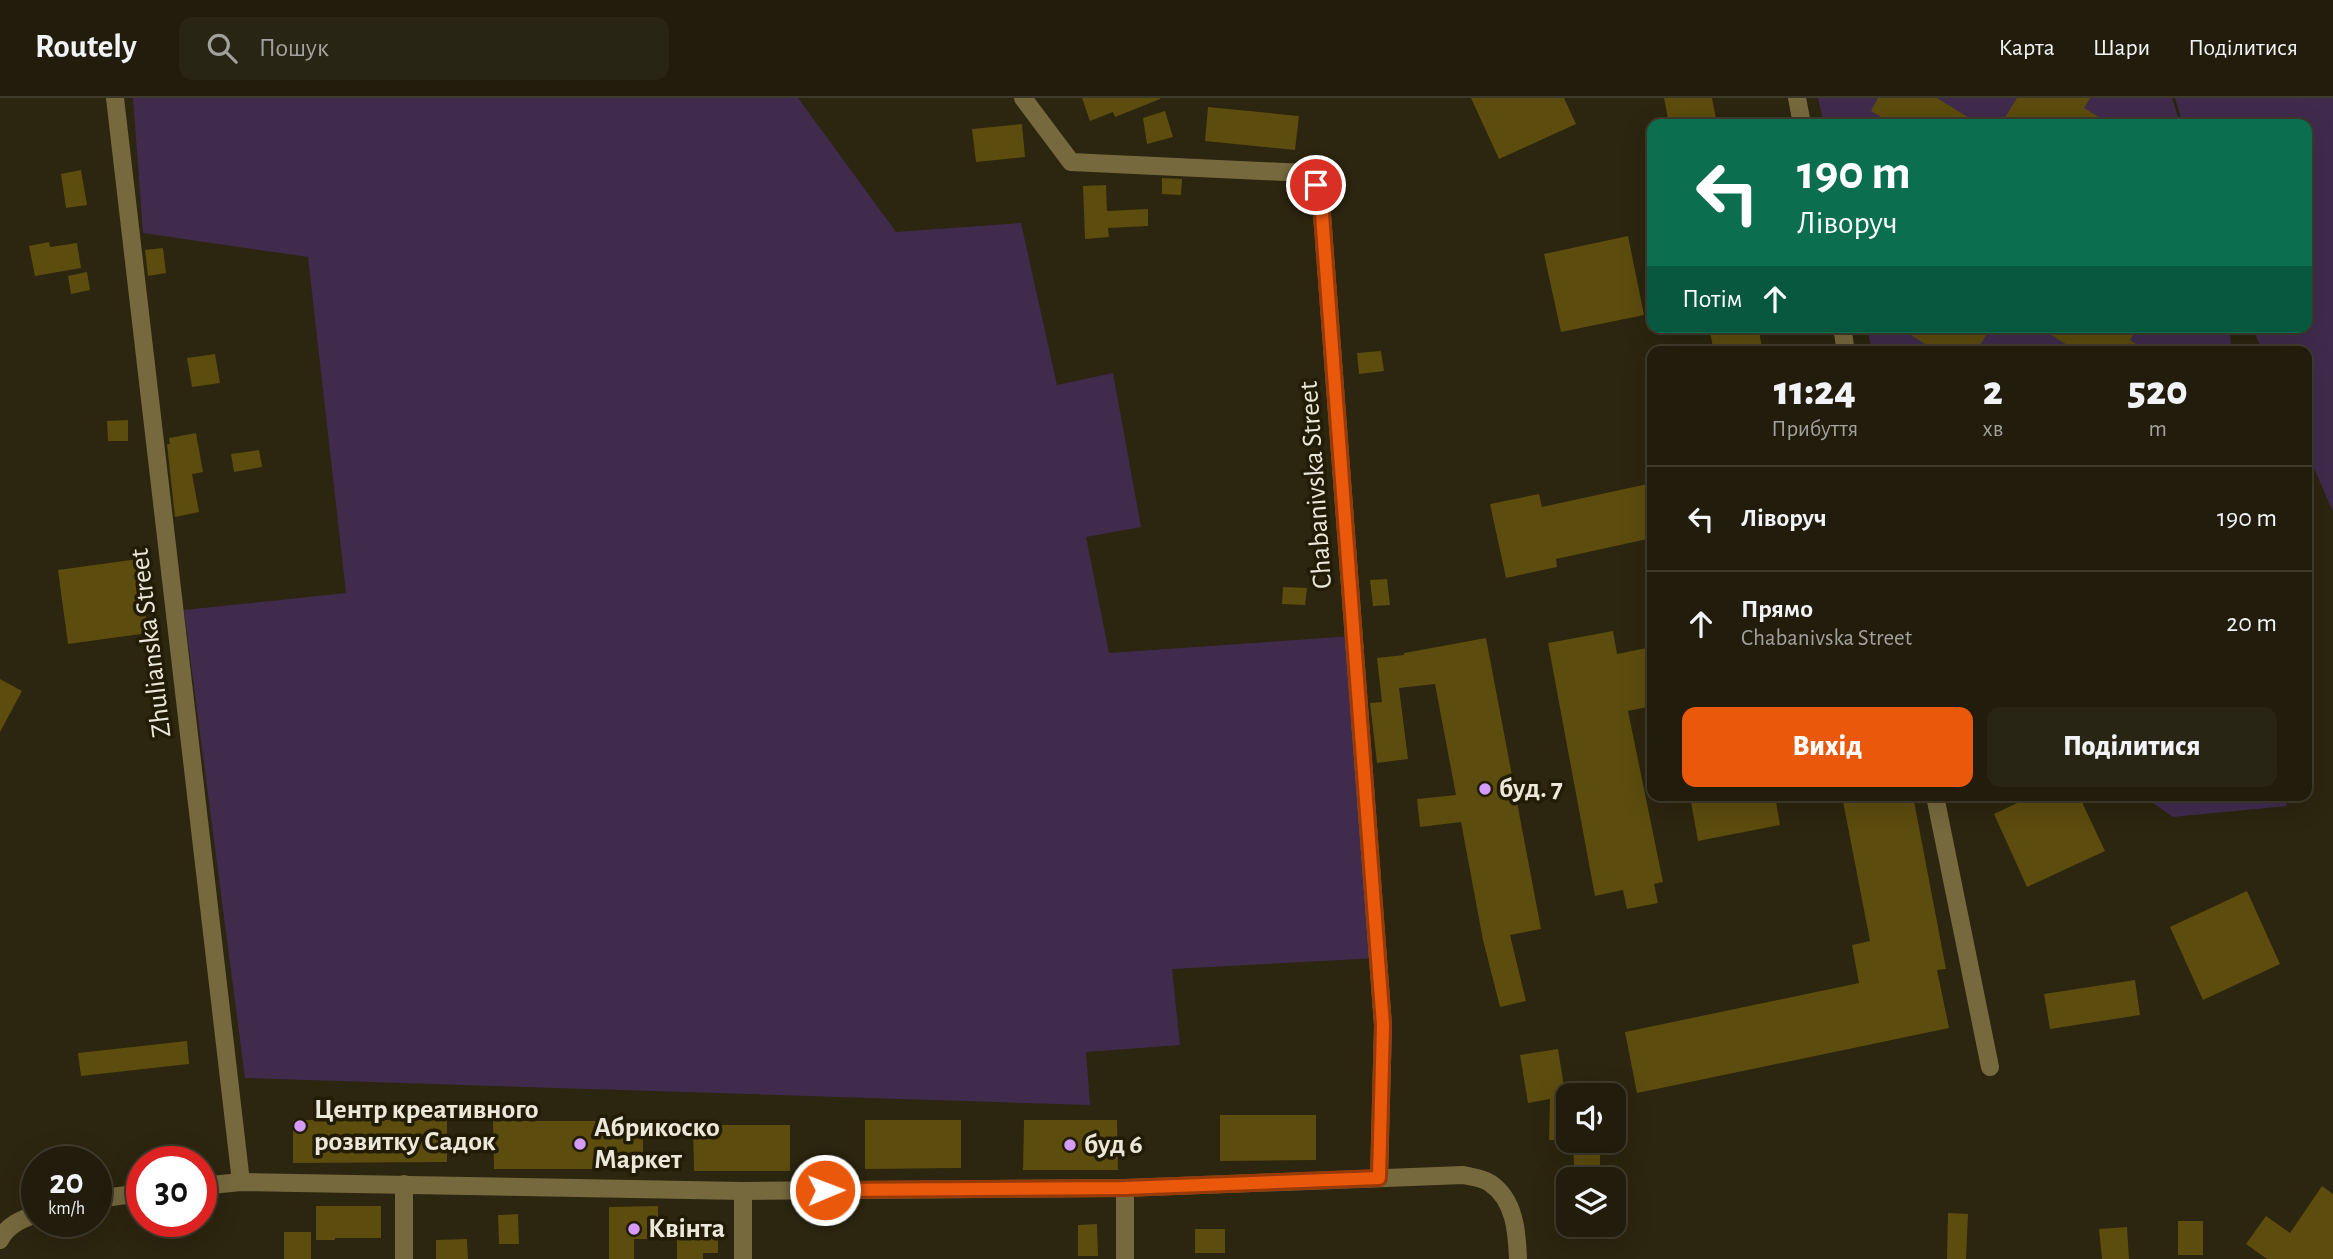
<!DOCTYPE html>
<html lang="uk">
<head>
<meta charset="utf-8">
<style>
	:root { --surface:#211c0b; --page:#292514; --text:#f1f3f6; --muted:#a2a19d; --line:#3e3a2c; --accent:#ea580c }
	body { margin:0; font-family:"Alegreya Sans",sans-serif; background:var(--page); color:var(--text); height:100vh; display:flex; flex-direction:column; font-size:26px; white-space:nowrap }
	* { box-sizing:border-box; margin:0 }
	p { font-size:23px; color:var(--muted) }
	.icon { flex:none; width:38px; height:38px; fill:none; stroke:currentColor; stroke-width:2; stroke-linecap:round; stroke-linejoin:round }
	.map { position:relative; flex:1; overflow:hidden }
	.panel { position:absolute; left:1647px; top:248px; width:665px; height:455px; display:flex; flex-direction:column; background:var(--surface); border-radius:14px; box-shadow:0 7px 28px #0002,0 0 0 2px var(--line) }
	.panel>* { flex:none }
	.banner { position:absolute; left:1647px; top:21px; width:665px; height:214px; border-radius:14px; box-shadow:0 7px 28px #0002,0 0 0 2px var(--line); background:#0b6e4f; color:#fff; overflow:hidden }
	.fabs { position:absolute; left:1556px; top:985px; display:grid; gap:14px }
	.fabs a { display:grid; place-items:center; width:70px; height:70px; border-radius:14px; background:var(--surface); box-shadow:0 7px 28px #0002,0 0 0 2px var(--line); font-size:35px }
	.speed { position:absolute; left:21px; top:1048px; display:flex; gap:14px; font-size:35px; font-weight:700; text-align:center }
	.speed>* { display:grid; place-content:center; width:91px; height:91px; border-radius:50%; background:var(--surface); box-shadow:0 7px 28px #0002,0 0 0 2px var(--line); line-height:1 }
	.speed small { font-size:18px; font-weight:400 }
	.speed .limit { border:10px solid #d22; background:#fff; color:#111 }
	.pin { position:absolute; display:grid; place-items:center; width:60px; height:60px; color:#fff; margin:-30px; border:4px solid #fff; border-radius:50%; box-shadow:0 2px 7px #0007 }
	.me { position:absolute; width:77px; margin:-38px; rotate:89deg; stroke-linejoin:round; filter:drop-shadow(0 0 5px #0008) }
	.turn { display:flex; align-items:center; gap:24px; height:147px; padding:0 35px; font-size:32px }
	.turn .icon { width:91px; height:91px; stroke-width:2.5 }
	.turn b { display:block; font-size:49px; line-height:60px }
	.then { display:flex; align-items:center; height:66px; padding:0 35px; background:#0003; gap:14px; font-size:26px }
	.eta { display:flex; justify-content:space-evenly; align-items:center; height:119px; text-align:center }
	.eta b { font-size:42px; font-weight:800; line-height:49px }
	.action { display:flex; gap:14px; margin-top:auto; padding:14px 35px }
	.action a { flex:1; height:80px; border-radius:14px; background:var(--accent); color:#fff; font-size:28px; font-weight:800; line-height:80px; text-align:center }
	.action a+a { background:var(--page); color:var(--text) }
	ul { padding:0; list-style:none }
	li { display:flex; align-items:center; gap:21px; height:105px; padding:0 35px; border-top:2px solid var(--line) }
	li div { flex:1 }
	li b { display:block; font-size:26px }
	li em { font-style:normal }
	header { display:flex; align-items:center; gap:42px; box-sizing:border-box; height:98px; padding:0 35px; background:var(--surface); border-bottom:2px solid var(--line) }
	header strong { font-size:33px }
	nav { display:flex; gap:38px; margin-inline-start:auto; font-size:24px }
	.search { width:490px; height:63px; background:var(--page); display:flex; align-items:center; gap:18px; box-sizing:border-box; padding:0 24px; border-radius:14px; color:var(--muted); font-size:26px }
	.map>svg:first-child { display:block }
	.green { fill:#402b4d }
	.building { fill:#5c4c0d }
	.lines { fill:none; stroke-linecap:round; stroke-linejoin:round }
	.street { stroke:#76693e; stroke-width:18 }
	.route-casing { stroke:#983908; stroke-width:18 }
	.route { stroke:#ea580c; stroke-width:12 }
	.poi-dot { fill:#d59cfb; stroke:#221c06; stroke-width:2.5 }
	.labels { text-anchor:middle; dominant-baseline:central; stroke-width:7; stroke-linejoin:round; paint-order:stroke }
	.street-label { font-size:28px; fill:#ebe7d9; stroke:#221c06 }
	.poi-label { font-size:28px; font-weight:bold; fill:#ebe7d9; stroke:#221c06; text-anchor:start }
</style>
</head>
<body>
<header>
<strong>Routely</strong>
<div class="search"><svg class="icon" aria-label="search" viewBox="0 0 24 24"><circle cx="10" cy="10" r="6"/><path d="M15 15l6 6"/></svg>Пошук</div>
<nav><a>Карта</a><a>Шари</a><a>Поділитися</a></nav>
</header>
<div class="map">
<svg width="2333" height="1161" viewBox="0 0 2333 1161">
	<rect width="100%" height="100%" fill="#2c250f"/>
	<g class="green">
		<polygon points="133,0 798,0 896,134 1021,125 1057,287 1113,275 1141,429 1086,439 1109,555 1354,538 1378,860 1172,871 1180,947 1086,954 1090,1007 245,980 184,512 346,495 308,159 143,135"/>
		<polygon points="1818,0 2172,0 2180,26 1824,26"/>
		<polygon points="2175,0 2333,0 2333,414 2307,354 2306,254 2263,254 2252,229 2306,229 2306,26 2183,26"/>
		<polygon points="1867,229 2229,229 2232,254 1872,254"/>
		<polygon points="2143,698 2285,698 2287,708 2173,719"/>
	</g>
	<g class="building">
		<polygon points="1082,0 1160,0 1160,1 1115,19 1113,14 1090,23"/>
		<polygon points="1471,0 1564,0 1576,26 1499,61"/>
		<polygon points="1664,0 1712,0 1717,26 1669,26"/>
		<polygon points="1878,0 1937,0 1979,26 1893,26 1871,13"/>
		<polygon points="2017,0 2090,0 2084,10 2110,26 2001,26"/>
		<polygon points="1208,9 1299,18 1295,52 1205,43"/>
		<polygon points="1165,13 1173,39 1147,46 1143,20"/>
		<polygon points="1022,26 1025,59 976,64 972,31"/>
		<polygon points="81,72 87,107 66,110 61,76"/>
		<polygon points="1162,80 1182,81 1181,97 1162,96"/>
		<polygon points="1106,87 1107,113 1148,111 1148,128 1108,130 1109,139 1085,141 1083,88"/>
		<polygon points="1628,138 1644,217 1561,234 1544,156"/>
		<polygon points="49,144 50,149 77,145 81,170 35,178 29,148"/>
		<polygon points="163,150 166,175 148,178 145,152"/>
		<polygon points="87,174 90,192 71,196 68,178"/>
		<polygon points="1709,229 1758,229 1763,254 1714,254"/>
		<polygon points="1898,229 1991,229 1976,254 1938,254"/>
		<polygon points="2039,229 2138,229 2130,242 2148,254 2078,254"/>
		<polygon points="1381,253 1384,273 1359,276 1357,255"/>
		<polygon points="215,256 220,285 192,289 187,260"/>
		<polygon points="128,322 128,343 108,343 107,323"/>
		<polygon points="196,335 203,374 192,376 199,414 175,419 167,346 170,346 169,340"/>
		<polygon points="259,352 262,369 234,374 231,356"/>
		<polygon points="1652,385 1652,440 1556,461 1557,469 1506,480 1490,406 1539,396 1542,409"/>
		<polygon points="138,461 148,535 68,546 58,472"/>
		<polygon points="1387,481 1390,507 1373,508 1370,482"/>
		<polygon points="1283,489 1307,490 1305,507 1282,506"/>
		<polygon points="1613,533 1617,556 1652,549 1652,608 1628,613 1663,784 1654,786 1658,805 1627,811 1623,792 1595,798 1548,545"/>
		<polygon points="1486,540 1541,831 1510,837 1526,903 1500,909 1483,842 1461,724 1420,729 1417,701 1456,697 1435,586 1399,590 1408,661 1377,665 1370,605 1382,604 1377,560 1404,557 1404,555"/>
		<polygon points="0,581 22,593 0,634"/>
		<polygon points="1690,698 1775,698 1780,727 1698,743"/>
		<polygon points="1842,698 1913,698 1946,871 1937,872 1949,930 1637,995 1625,934 1859,885 1852,847 1870,843"/>
		<polygon points="2032,698 2079,698 2105,753 2027,789 1994,716"/>
		<polygon points="2247,793 2280,866 2203,902 2170,829"/>
		<polygon points="2135,882 2140,917 2050,931 2044,896"/>
		<polygon points="187,943 189,966 81,978 78,955"/>
		<polygon points="1558,951 1568,1014 1568,1042 1549,1042 1550,1001 1528,1005 1520,957"/>
		<polygon points="1220,1017 1316,1017 1316,1062 1220,1063"/>
		<polygon points="293,1022 447,1022 447,1064 293,1065"/>
		<polygon points="865,1022 961,1022 961,1070 865,1071"/>
		<polygon points="1024,1022 1117,1022 1118,1072 1023,1072"/>
		<polygon points="493,1023 643,1023 643,1071 494,1071"/>
		<polygon points="693,1027 790,1027 790,1073 694,1073"/>
		<polygon points="1573,1047 1596,1047 1596,1051 1600,1051 1600,1082 1575,1082"/>
		<polygon points="2322,1088 2333,1096 2333,1161 2267,1161 2246,1146 2266,1118 2290,1135"/>
		<polygon points="316,1108 381,1108 381,1140 335,1140 335,1142 316,1142"/>
		<polygon points="658,1108 658,1141 634,1141 634,1161 609,1161 609,1109"/>
		<polygon points="1948,1115 1968,1116 1966,1161 1947,1161"/>
		<polygon points="518,1116 519,1146 499,1146 498,1117"/>
		<rect x="2178" y="1123" width="25" height="34"/>
		<polygon points="1097,1126 1098,1158 1078,1158 1078,1127"/>
		<polygon points="2127,1129 2129,1161 2102,1161 2099,1131"/>
		<polygon points="677,1130 718,1130 718,1155 703,1155 703,1161 677,1161"/>
		<rect x="1195" y="1131" width="30" height="24"/>
		<rect x="284" y="1134" width="27" height="27"/>
		<polygon points="467,1141 468,1161 436,1161 436,1142"/>
	</g>
	<g class="lines">
		<g class="street">
			<polyline points="115,0 241,1084"/>
			<polyline points="1023,0 1071,64 1305,75 1316,87 1321,103 1383,927 1379,1080"/>
			<polyline points="1797,0 1802,26"/>
			<polyline points="1842,229 1846,254"/>
			<polyline points="1935,698 1990,969"/>
			<polyline points="404,1086 404,1161"/>
			<path d="M201 1088 241 1084 743 1093 1125 1090 1463 1077C1472 1079 1483 1080 1490 1085 1515 1102 1517 1134 1518 1161"/>
			<polyline points="1125,1090 1125,1161"/>
			<polyline points="743,1093 743,1161"/>
			<polyline points="96,1101 142,1095"/>
			<path d="M0 1142C7 1127 22 1121 37 1116"/>
		</g>
	</g>
	<g class="lines">
		<defs>
			<polyline id="route" points="825,1092 1125,1090 1379,1080 1383,927 1321,103 1316,87"/>
		</defs>
		<use href="#route" class="route-casing"/>
		<use href="#route" class="route"/>
	</g>
	<g class="poi-dot">
		<circle cx="1485" cy="691" r="7"/>
		<circle cx="300" cy="1028" r="7"/>
		<circle cx="580" cy="1046" r="7"/>
		<circle cx="1070" cy="1047" r="7"/>
		<circle cx="634" cy="1131" r="7"/>
	</g>
	<g class="labels">
		<g class="street-label">
			<text transform="translate(1316 387) rotate(-94)">Chabanivska Street</text>
			<text transform="translate(151 545) rotate(-97)">Zhulianska Street</text>
		</g>
		<g class="poi-label">
			<text x="1499" y="691">буд. 7</text>
			<text x="314" y="1012">Центр креативного<tspan x="314" dy="32">розвитку Садок</tspan></text>
			<text x="594" y="1030">Абрикоско<tspan x="594" dy="32">Маркет</tspan></text>
			<text x="1084" y="1047">буд 6</text>
			<text x="648" y="1131">Квінта</text>
		</g>
	</g>
</svg>
<div class="fabs">
<a><svg class="icon" aria-label="sound" viewBox="0 0 24 24"><path d="M4 9h4l5-4v14l-5-4H4zM17 9q2 3 0 6"/></svg></a>
<a><svg class="icon" aria-label="layers" viewBox="0 0 24 24"><path d="M12 4l9 5-9 5-9-5zM3 14l9 5 9-5"/></svg></a>
</div>
<div class="speed"><div>20<small>km/h</small></div><div class="limit">30</div></div>
<div class="pin" style="left:1316px;top:87px;background:#d93025"><svg class="icon" aria-label="arrive" viewBox="0 0 24 24"><path d="M6 21V4h12l-3 4 3 4H6"/></svg></div>
<svg class="me" style="left:825px;top:1092px" viewBox="-20 -20 40 40"><circle r="17" fill="#ea580c" stroke="#fff" stroke-width="3"/><path d="M0-11L8 9 0 5-8 9z" fill="#fff"/></svg>
<div class="banner">
<div class="turn"><svg class="icon" aria-label="left" viewBox="0 0 24 24"><path d="M17 20v-9H6M10 6l-5 5 5 5"/></svg><div><b>190 m</b>Ліворуч</div></div>
<div class="then">Потім<svg class="icon" aria-label="ahead" viewBox="0 0 24 24"><path d="M12 20V5M6 11l6-6 6 6"/></svg></div>
</div>
<section class="panel">
<div class="eta">
<div><b>11:24</b><p>Прибуття</p></div>
<div><b>2</b><p>хв</p></div>
<div><b>520</b><p>m</p></div>
</div>
<ul>
<li><svg class="icon" aria-label="left" viewBox="0 0 24 24"><path d="M17 20v-9H6M10 6l-5 5 5 5"/></svg><div><b>Ліворуч</b></div><em>190 m</em></li>
<li><svg class="icon" aria-label="ahead" viewBox="0 0 24 24"><path d="M12 20V5M6 11l6-6 6 6"/></svg><div><b>Прямо</b><p>Chabanivska Street</p></div><em>20 m</em></li>
</ul>
<div class="action"><a>Вихід</a><a>Поділитися</a></div>
</section>
</div>
</body>
</html>
